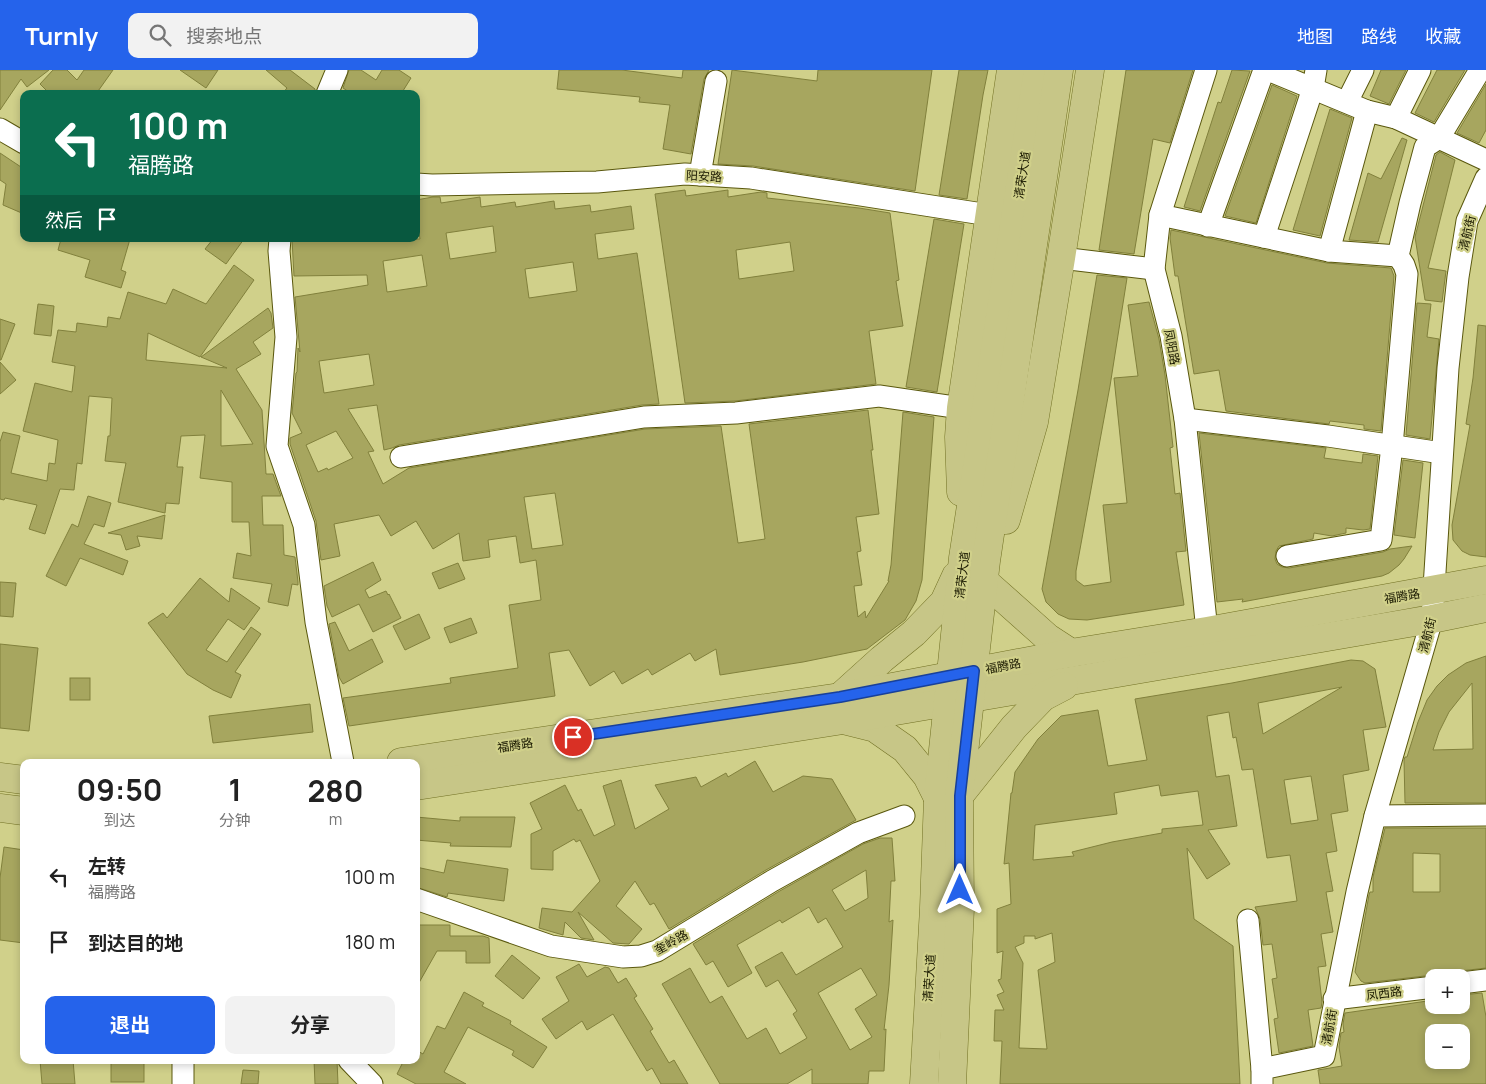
<!DOCTYPE html>
<html lang="zh">
<head>
<meta charset="utf-8">
<style>
	:root { --surface:#fff; --page:#f2f2f2; --text:#222; --muted:#767676; --accent:#2563eb }
	body { margin:0; font-family:Manrope,"Noto Sans SC",sans-serif; background:var(--page); color:var(--text); height:100vh; display:flex; flex-direction:column; font-size:19px; white-space:nowrap }
	* { box-sizing:border-box; margin:0 }
	p { font-size:16px; color:var(--muted) }
	.icon { flex:none; width:28px; height:28px; fill:none; stroke:currentColor; stroke-width:2; stroke-linecap:round; stroke-linejoin:round }
	.map { position:relative; flex:1; overflow:hidden }
	.drawer { position:absolute; left:20px; top:689px; width:400px; height:305px; display:flex; flex-direction:column; background:var(--surface); border-radius:10px; box-shadow:0 2px 8px #0003 }
	.drawer>* { flex:none }
	.hud { position:absolute; left:20px; top:20px; width:400px; height:152px; border-radius:10px; box-shadow:0 2px 8px #0003; background:#0b6e4f; color:#fff; overflow:hidden }
	.controls { position:absolute; left:1425px; top:899px; display:grid; gap:10px }
	.controls a { display:grid; place-items:center; width:45px; height:45px; border-radius:10px; background:var(--surface); box-shadow:0 2px 8px #0003; font-size:25px }
	.pin { position:absolute; display:grid; place-items:center; width:42px; height:42px; color:#fff; margin:-21px; border:2px solid #fff; border-radius:50%; box-shadow:0 1px 5px #0007 }
	.me { position:absolute; width:55px; margin:-28px; rotate:0deg; stroke-linejoin:round; filter:drop-shadow(0 0 4px #0008) }
	.turn { display:flex; align-items:center; gap:18px; height:105px; padding:0 25px; font-size:22px }
	.turn .icon { width:65px; height:65px; stroke-width:2.5 }
	.turn b { display:block; font-size:35px; line-height:42px }
	.then { display:flex; align-items:center; height:48px; padding:0 25px; background:#0003; gap:10px; font-size:19px }
	.eta { display:flex; justify-content:space-evenly; align-items:center; height:85px; text-align:center }
	.eta b { font-size:30px; font-weight:700; line-height:35px }
	.action { display:flex; gap:10px; margin-top:auto; padding:10px 25px }
	.action a { flex:1; height:58px; border-radius:10px; background:var(--accent); color:#fff; font-size:20px; font-weight:700; line-height:58px; text-align:center }
	.action a+a { background:var(--page); color:var(--text) }
	ul { padding:0; list-style:none }
	li { display:flex; align-items:center; gap:15px; height:65px; padding:0 25px }
	li div { flex:1 }
	li b { display:block; font-size:19px }
	li em { font-style:normal }
	header { display:flex; align-items:center; gap:30px; box-sizing:border-box; height:70px; padding:0 25px; background:var(--accent); color:#fff }
	header strong { font-size:24px }
	nav { display:flex; gap:28px; margin-inline-start:auto; font-size:18px }
	.search { width:350px; height:45px; background:var(--page); display:flex; align-items:center; gap:12px; box-sizing:border-box; padding:0 18px; border-radius:10px; color:var(--muted); font-size:19px }
	.map>svg:first-child { display:block }
	.building { fill:#a7a65f; stroke:#81803c; fill-rule:evenodd }
	.lines { fill:none; stroke-linecap:round; stroke-linejoin:round }
	.minor-casing { stroke:#5a580e; stroke-width:23 }
	.major-casing { stroke:#727124; stroke-width:29 }
	.minor { stroke:#fff; stroke-width:21 }
	.major { stroke:#c7c687; stroke-width:28 }
	.route-casing { stroke:#184099; stroke-width:12 }
	.route { stroke:#2563eb; stroke-width:9 }
	.labels { text-anchor:middle; dominant-baseline:central; stroke-width:4.5; stroke-linejoin:round; paint-order:stroke }
	.street-label { font-size:12px; fill:#1a1900; stroke:#d0d08a }
</style>
</head>
<body>
<header>
<strong>Turnly</strong>
<div class="search"><svg class="icon" aria-label="search" viewBox="0 0 24 24"><circle cx="10" cy="10" r="6"/><path d="M15 15l6 6"/></svg>搜索地点</div>
<nav><a>地图</a><a>路线</a><a>收藏</a></nav>
</header>
<div class="map">
<svg width="1486" height="1014" viewBox="0 0 1486 1014">
	<rect width="100%" height="100%" fill="#d0d08a"/>
	<g class="building">
		<polygon points="0,0 49,0 27,17 21,9 0,40"/>
		<polygon points="53,0 67,0 77,10 84,0 113,0 96,24 50,24 40,14"/>
		<polygon points="180,0 218,0 206,18"/>
		<polygon points="266,0 290,0 315,19 315,24 282,24 287,18"/>
		<polygon points="349,0 361,0 376,10 382,0 399,0 411,8 401,24 352,24 343,18"/>
		<polygon points="559,0 622,0 682,8 683,0 709,0 704,9 691,84 663,79 670,35 639,32 640,27 557,19"/>
		<polygon points="732,0 817,11 818,0 932,0 915,121 753,96 718,94"/>
		<polygon points="959,0 988,0 983,25 967,129 939,125"/>
		<polygon points="1126,0 1193,0 1170,73 1153,69 1134,184 1099,180"/>
		<polygon points="1232,0 1250,1 1200,141 1184,137 1218,32 1221,33"/>
		<polygon points="1381,0 1406,0 1389,34 1370,26"/>
		<polygon points="1437,0 1465,0 1434,52 1415,43"/>
		<polygon points="1486,14 1486,60 1479,73 1457,63"/>
		<polygon points="1272,15 1297,26 1256,153 1225,146"/>
		<polygon points="1330,39 1352,48 1320,166 1293,160"/>
		<polygon points="1402,68 1407,70 1378,172 1349,170 1368,103 1381,109"/>
		<polygon points="1440,82 1455,90 1428,198 1446,201 1442,232 1425,230 1415,167 1436,85"/>
		<polygon points="0,83 24,99 24,144 3,135 6,114 0,110"/>
		<path d="M685 120 686 126 728 120V127L761 122 767 123V128L859 138 890 143 899 210 896 211 903 256 869 261 876 314 735 331 685 333 655 124ZM790 172 794 201 739 209 736 180Z"/>
		<path d="M433 127H440L441 133 480 127 481 137 515 132 516 137 554 131 555 139 590 135 591 142 631 136 634 159 595 164 598 189 637 183 659 334 642 335 399 375 392 378 384 380 377 335 348 339 374 381 368 382 383 414 409 398 645 359 721 356 738 473 765 469 749 354 868 340 873 380H871L879 444 856 447 861 481 857 482 862 515 854 516 858 547 865 541 866 548 889 511H888L891 495 903 342 934 347 922 510 916 531 905 550 867 579 803 592 720 605 716 579 695 591 690 583 652 605 648 599 622 614 614 601 590 616 569 580 549 583 555 626 349 656 343 628 451 613 450 608 518 598 509 535 541 530 536 490 520 493 516 466 488 470 490 487 463 491 459 463 433 479 416 451 391 466 379 445 334 454 340 486 321 490 316 451 290 374V368L302 363 292 343 296 303 297 302 298 278 300 282 295 227 368 215 367 205 294 206 292 169H420L416 145V130ZM493 156 496 182 450 189 446 163ZM422 185 427 216 387 222 383 191ZM573 192 577 221 529 228 525 199ZM369 284 374 315 324 323 319 291ZM336 361 353 388 328 400 327 398 318 402 306 375ZM555 423 563 475 532 479 524 427Z"/>
		<polygon points="934,149 964,154 937,322 906,317"/>
		<polygon points="1171,160 1327,193 1391,198 1394,206 1381,361 1364,359 1364,355 1330,351 1329,354 1226,341 1219,300 1194,304 1178,206 1175,206 1170,168"/>
		<polygon points="61,169 130,169 121,200 126,202 121,218 85,207 90,190 58,180"/>
		<polygon points="213,169 244,169 226,194 205,179"/>
		<path d="M234 195 254 210 200 287 148 263 146 290 227 298 201 287 268 238 271 243 273 258 253 272 261 284 236 299 262 340 266 404H273L281 426H262L263 455H283L284 485 295 487 298 512V515L292 514 288 536 268 532 272 514 233 508 237 483 251 486 249 452H232V412L200 408 205 365 181 366 177 397H183L179 434 166 433 165 443 118 432 126 393 105 391 108 366H110L112 328 89 326 82 394 77 393 74 420 60 419 45 464 29 459 37 435 5 428 4 430 0 429V372L3 362 20 366 11 403 47 411 49 393 55 394 58 370 23 361 35 313 72 322 75 296 52 292 58 260 76 262 77 253 107 257 108 247 120 249 128 222 166 234 173 219 206 234ZM221 320 253 374 221 376Z"/>
		<polygon points="1097,205 1127,208 1110,316 1076,501 1076,510 1084,516 1111,512 1103,435 1127,433 1114,308 1138,306 1128,235 1149,232 1159,269 1165,305 1173,377 1170,378 1175,424 1180,423 1186,481 1176,482 1184,535 1087,550 1069,549 1058,544 1046,532 1042,519 1078,320"/>
		<polygon points="1417,233 1431,234 1427,267 1439,269 1430,369 1406,365"/>
		<polygon points="38,234 54,236 51,266 34,264"/>
		<polygon points="0,249 15,254 1,290 0,290"/>
		<polygon points="1478,255 1486,256 1486,487 1470,485 1462,481 1453,470 1452,455 1470,355 1466,354 1473,308"/>
		<polygon points="0,292 16,310 0,324"/>
		<polygon points="1199,363 1326,378 1324,388 1362,393 1363,384 1378,386 1370,459 1363,460 1346,458 1346,463 1332,466 1314,463 1313,469 1279,476 1276,481 1275,489 1277,494 1282,497 1289,498 1383,482 1390,479 1412,476 1404,489 1399,495 1389,503 1382,506 1242,532 1243,529 1217,532"/>
		<polygon points="1403,390 1423,393 1415,468 1394,465"/>
		<polygon points="88,426 111,433 104,457 94,454 84,474 128,491 123,505 80,488 66,516 46,506 72,454 78,457"/>
		<polygon points="165,445 162,469 137,466 140,476 126,480 121,465 108,463"/>
		<polygon points="373,492 381,510 365,520 369,528 386,521 388,525 389,524 401,548 373,562 359,534 332,547 327,536 324,516"/>
		<polygon points="458,493 465,509 439,519 432,503"/>
		<polygon points="200,508 229,532 231,518 260,538 244,560 228,549 206,580 227,592 251,557 261,564 235,602 241,605 231,628 213,620 187,604 148,553 163,543 167,548"/>
		<polygon points="0,512 16,513 13,547 0,546"/>
		<polygon points="419,544 430,568 405,580 393,556"/>
		<polygon points="471,548 477,563 450,573 444,558"/>
		<polygon points="335,552 349,581 372,569 383,592 343,614 339,607 329,554"/>
		<polygon points="0,574 38,578 29,661 0,658"/>
		<path d="M1486 586V733H1405L1404 690 1405 687H1407L1418 652 1427 630 1437 616 1448 605 1466 593ZM1472 613 1473 679 1433 680 1439 662 1449 642Z"/>
		<path d="M1351 590 1363 591 1375 599 1386 657 1363 660 1369 700 1343 705 1348 741 1331 744 1337 781 1326 783 1333 821 1326 822 1333 862 1321 864 1326 896 1318 897 1322 932 1321 938 1308 940 1313 976 1279 983 1274 949 1278 948 1272 909 1277 908 1272 874 1263 875 1260 849 1255 837 1297 831 1290 785 1267 788 1253 699 1242 700 1236 667 1233 668 1229 642 1207 646 1216 707 1229 705 1237 756 1208 760 1230 794 1207 809 1187 778 1194 849 1233 876 1240 1014H1000L1002 971H994L995 940H1004L997 925 1004 922 998 910 1001 909 1003 881 997 883V839L1011 834 1009 793 1004 794 1011 723H1012L1015 702 1038 669 1061 646 1098 640 1108 696 1147 690 1135 629 1232 613ZM1342 617 1263 664 1258 633ZM1311 706 1318 750 1291 754 1284 710ZM1159 715 1161 726 1198 721 1203 755 1162 759V763L1112 772 1072 782 1074 786 1033 790 1035 755 1117 744 1114 723ZM1052 863 1055 892 1038 900 1047 979 1019 978 1023 893 1015 877 1024 873V866H1035V869Z"/>
		<rect x="70" y="608" width="20" height="22"/>
		<polygon points="310,634 313,662 213,673 209,646"/>
		<polygon points="755,691 773,722 803,706 832,709 856,750 766,800 669,859 654,833 650,835 635,811 616,836 642,859 629,874 613,873 578,842 594,870 581,868 565,852 563,865 539,858 542,838 572,842 600,811 580,770 576,772 574,769 553,781 553,800 531,799 531,764 542,759 530,733 565,715 578,741 581,739 594,766 615,755 603,716 621,710 635,759 669,739 655,715 696,707 701,717 726,703 728,707"/>
		<polygon points="416,747 460,751 460,747 515,747 511,777 450,776 451,773 416,770"/>
		<path d="M1385 758H1486V898L1460 901 1452 905H1433L1365 913 1361 911 1355 902 1369 825 1370 822H1373V807ZM1413 783 1440 784V822H1413Z"/>
		<path d="M880 768H892L895 811H891L889 852 893 850 889 915 884 960 886 959 884 1001H869L868 1014H812V999L787 1014H720L662 914 690 898 710 933 722 926 747 969 766 958 780 984 807 968 793 944 797 941 778 910 766 917 755 897 782 882 796 905 843 877 826 848 818 853 809 837 782 853 780 850 737 875 752 903 728 917 713 891 706 895 693 874 778 822 863 774ZM866 800 868 828 845 841 832 820ZM861 898 877 925 855 939 872 967 850 980 818 923Z"/>
		<polygon points="4,777 24,780 24,873 0,870 0,808"/>
		<polygon points="447,790 508,799 504,831 448,823 447,827 416,817 416,797 444,803"/>
		<polygon points="416,855 450,855 450,866 483,866 489,868 490,893 466,893 466,881 437,881 416,918"/>
		<polygon points="512,885 540,908 523,929 495,906"/>
		<polygon points="579,894 587,907 605,897 609,898 618,913 626,908 637,926 634,928 653,959 650,961 669,993 674,990 688,1014 661,1014 652,998 647,1001 613,944 587,960 582,951 556,969 542,949 569,931 556,907"/>
		<polygon points="464,922 484,933 482,936 511,951 510,954 547,977 533,998 512,985 514,981 468,957 444,1002 466,1014 416,1014 397,1004 404,990 416,990 416,980 423,984 437,956 445,959"/>
		<path d="M1482 923 1486 947V1014H1320L1318 1000 1342 996 1339 977 1341 963 1344 962 1343 954 1345 943 1434 930V935H1461V925ZM1434 962H1463L1467 990H1434Z"/>
		<polygon points="40,990 73,990 75,1014 42,1014"/>
		<rect x="111" y="990" width="33" height="22"/>
		<polygon points="314,990 337,990 338,1014 315,1014"/>
		<polygon points="243,1000 259,1001 258,1014 241,1014"/>
	</g>
	<g class="lines">
		<defs>
			<g id="minor">
				<polyline points="1206,0 1160,145 1154,199 1171,266 1185,349 1207,561"/>
				<polyline points="1268,0 1367,41 1396,48 1486,90"/>
				<polyline points="327,24 337,0"/>
				<polyline points="1347,32 1363,0"/>
				<polyline points="1396,48 1420,0"/>
				<polyline points="0,59 24,73"/>
				<polyline points="700,105 716,11"/>
				<polyline points="416,114 432,115 597,112 685,104 751,108 989,145"/>
				<polyline points="1160,145 1329,181 1398,186"/>
				<polyline points="1208,156 1264,0"/>
				<polyline points="1264,167 1313,18 1316,0"/>
				<polyline points="280,169 279,181 286,267 277,376 304,455 316,552 343,692"/>
				<polyline points="1329,181 1367,41"/>
				<polyline points="1061,188 1154,199"/>
				<polyline points="1185,349 1328,366 1442,383"/>
				<polyline points="401,387 644,347 736,343 879,326 961,338"/>
				<polyline points="1287,486 1381,470 1392,376 1407,204 1404,195 1398,186 1410,133 1425,77 1439,68 1480,0"/>
				<polyline points="1375,746 1486,745"/>
				<polyline points="416,829 551,876 623,887 641,886 657,881 772,811 858,763 904,746"/>
				<polyline points="1248,850 1262,999"/>
				<polyline points="1461,913 1486,910"/>
				<polyline points="1334,929 1434,917"/>
				<polyline points="183,990 183,1014"/>
				<polyline points="349,990 372,1014"/>
				<polyline points="1262,1014 1262,999 1324,986 1357,822 1375,746 1432,549 1448,298 1458,207 1467,151 1486,108"/>
			</g>
			<g id="major">
				<polyline points="961,422 959,367 961,338 1011,0"/>
				<polyline points="1006,450 1034,352 1061,188 1090,0"/>
				<polyline points="984,511 1048,568 1071,583"/>
				<polyline points="840,627 882,589 914,563 944,532 956,506"/>
				<polyline points="847,651 875,658 905,679 927,706 938,728"/>
				<polyline points="401,692 840,627 1071,583 1207,561 1486,510"/>
				<polyline points="0,707 24,710"/>
				<polyline points="416,716 843,650 1432,549 1486,538"/>
				<polyline points="959,726 1014,657 1043,627 1064,616"/>
				<polyline points="0,738 24,741"/>
				<polyline points="924,1014 934,838 938,728 963,488 1038,0"/>
				<polyline points="952,1014 960,838 959,726 986,491 1059,0"/>
			</g>
		</defs>
		<use href="#minor" class="minor-casing"/>
		<use href="#major" class="major-casing"/>
		<use href="#minor" class="minor"/>
		<use href="#major" class="major"/>
	</g>
	<g class="lines">
		<defs>
			<polyline id="route" points="573,667 840,627 974,601 960,726 960,820"/>
		</defs>
		<use href="#route" class="route-casing"/>
		<use href="#route" class="route"/>
	</g>
	<g class="labels">
		<g class="street-label">
			<text transform="translate(1022 105) rotate(-81)">清荣大道</text>
			<text transform="translate(704 106) rotate(3)">阳安路</text>
			<text transform="translate(1467 163) rotate(-77)">清航街</text>
			<text transform="translate(1172 277) rotate(79)">凤阳路</text>
			<text transform="translate(962 505) rotate(-83)">清荣大道</text>
			<text transform="translate(1402 526) rotate(-10)">福腾路</text>
			<text transform="translate(1427 565) rotate(-76)">清航街</text>
			<text transform="translate(1003 596) rotate(-11)">福腾路</text>
			<text transform="translate(515 675) rotate(-9)">福腾路</text>
			<text transform="translate(671 872) rotate(-29)">奎岭路</text>
			<text transform="translate(929 908) rotate(-86)">清荣大道</text>
			<text transform="translate(1384 923) rotate(-7)">凤西路</text>
			<text transform="translate(1329 957) rotate(-80)">清航街</text>
		</g>
	</g>
</svg>
<div class="controls">
<a>+</a>
<a>−</a>
</div>
<div class="pin" style="left:573px;top:667px;background:#d93025"><svg class="icon" aria-label="arrive" viewBox="0 0 24 24"><path d="M6 21V4h12l-3 4 3 4H6"/></svg></div>
<svg class="me" style="left:960px;top:820px" viewBox="-20 -20 40 40"><path d="M0-17L14 15 0 8-14 15z" fill="#2563eb" stroke="#fff" stroke-width="4"/></svg>
<div class="hud">
<div class="turn"><svg class="icon" aria-label="left" viewBox="0 0 24 24"><path d="M17 20v-9H6M10 6l-5 5 5 5"/></svg><div><b>100 m</b>福腾路</div></div>
<div class="then">然后<svg class="icon" aria-label="arrive" viewBox="0 0 24 24"><path d="M6 21V4h12l-3 4 3 4H6"/></svg></div>
</div>
<section class="drawer">
<div class="eta">
<div><b>09:50</b><p>到达</p></div>
<div><b>1</b><p>分钟</p></div>
<div><b>280</b><p>m</p></div>
</div>
<ul>
<li><svg class="icon" aria-label="left" viewBox="0 0 24 24"><path d="M17 20v-9H6M10 6l-5 5 5 5"/></svg><div><b>左转</b><p>福腾路</p></div><em>100 m</em></li>
<li><svg class="icon" aria-label="arrive" viewBox="0 0 24 24"><path d="M6 21V4h12l-3 4 3 4H6"/></svg><div><b>到达目的地</b></div><em>180 m</em></li>
</ul>
<div class="action"><a>退出</a><a>分享</a></div>
</section>
</div>
</body>
</html>
